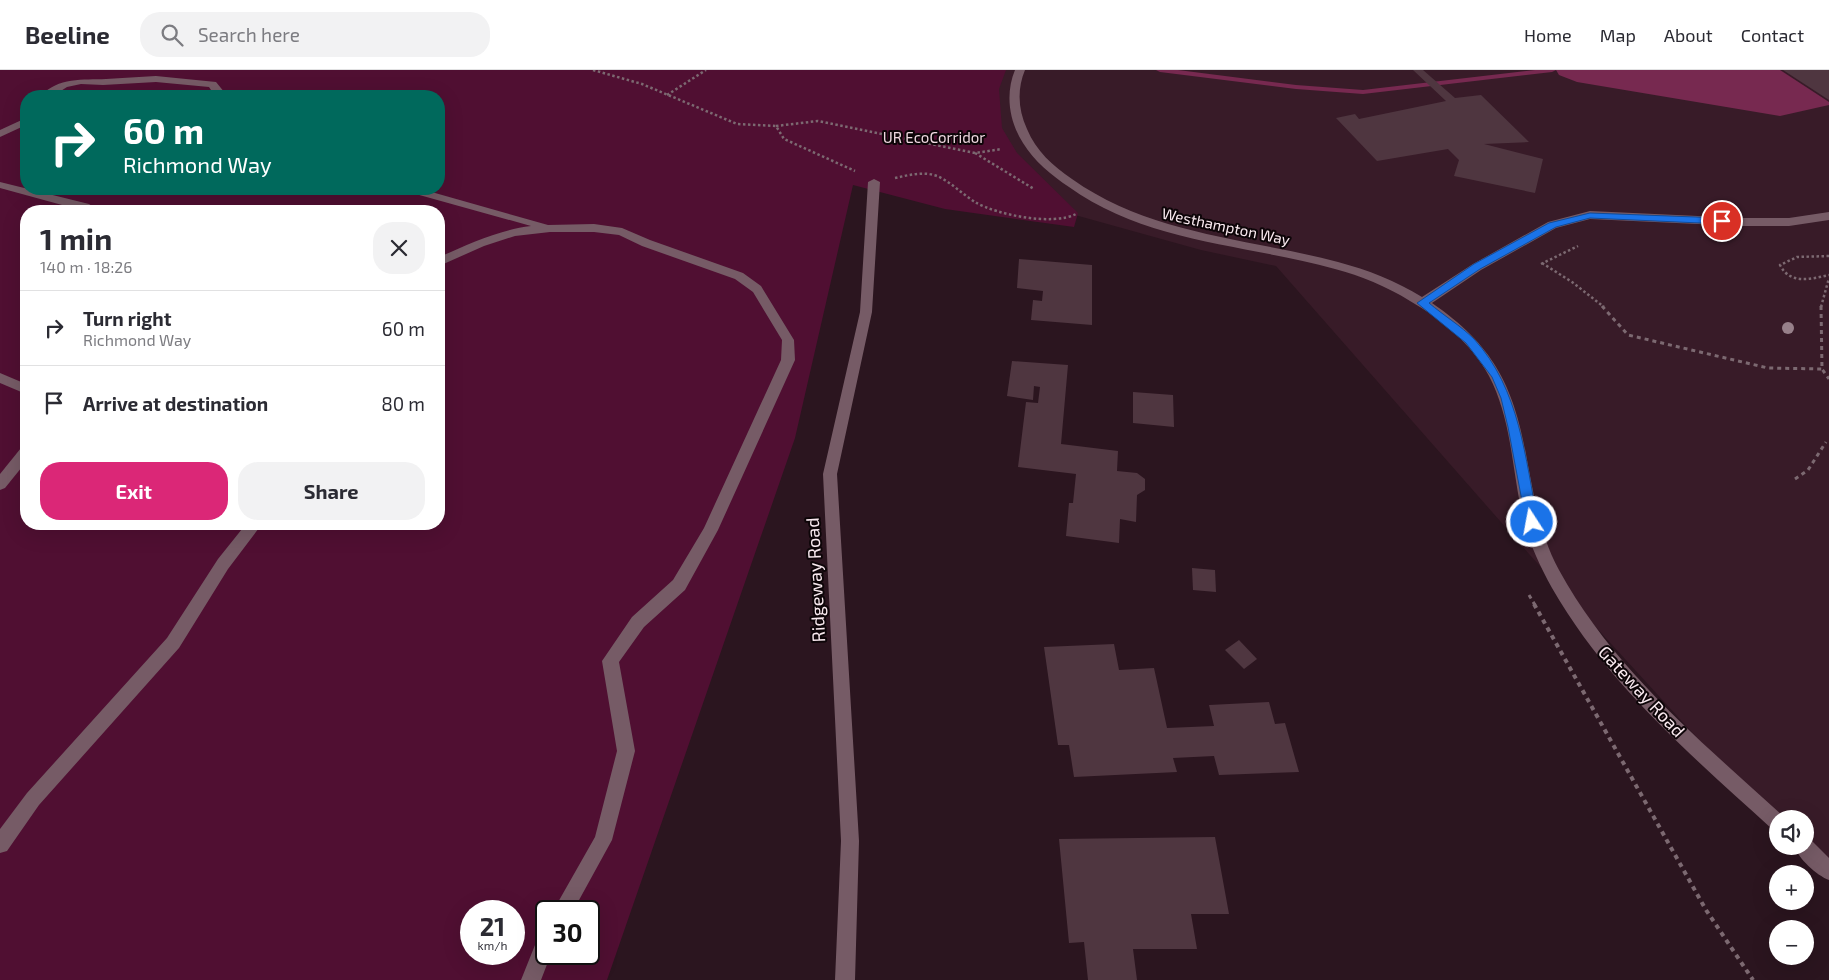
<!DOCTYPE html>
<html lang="en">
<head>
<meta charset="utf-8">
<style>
	:root { --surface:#fff; --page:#f2f2f3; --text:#2b2b33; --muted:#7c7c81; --line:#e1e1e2; --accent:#db2777 }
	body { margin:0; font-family:"Exo 2",sans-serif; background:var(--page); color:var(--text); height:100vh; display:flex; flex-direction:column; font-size:19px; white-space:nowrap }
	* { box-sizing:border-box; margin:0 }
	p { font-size:16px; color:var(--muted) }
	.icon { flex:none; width:28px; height:28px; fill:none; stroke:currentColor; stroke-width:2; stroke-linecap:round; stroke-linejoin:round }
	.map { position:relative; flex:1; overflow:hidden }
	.side { position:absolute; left:20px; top:135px; width:425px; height:325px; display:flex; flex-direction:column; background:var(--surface); border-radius:20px; box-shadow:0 5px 20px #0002 }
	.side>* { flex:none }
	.banner { position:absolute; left:20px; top:20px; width:425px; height:105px; border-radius:20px; box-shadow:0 5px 20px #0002; background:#00695c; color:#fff; overflow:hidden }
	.tools { position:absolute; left:1769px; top:740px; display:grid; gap:10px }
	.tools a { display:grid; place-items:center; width:45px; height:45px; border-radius:50%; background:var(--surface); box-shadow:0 5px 20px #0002; font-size:25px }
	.speed { position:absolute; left:460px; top:830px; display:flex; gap:10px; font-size:25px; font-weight:700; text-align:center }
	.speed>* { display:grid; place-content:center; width:65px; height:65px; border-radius:50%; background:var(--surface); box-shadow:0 5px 20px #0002; line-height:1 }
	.speed small { font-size:12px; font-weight:400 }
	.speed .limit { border:2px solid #111; border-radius:8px; background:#fff; color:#111 }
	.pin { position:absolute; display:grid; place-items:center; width:42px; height:42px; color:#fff; margin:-21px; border:2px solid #fff; border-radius:50%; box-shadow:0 1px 5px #0007 }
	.me { position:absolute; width:55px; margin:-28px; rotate:349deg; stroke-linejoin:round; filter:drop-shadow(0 0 4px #0008) }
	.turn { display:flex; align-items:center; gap:18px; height:105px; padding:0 20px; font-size:22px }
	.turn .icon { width:65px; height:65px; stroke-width:2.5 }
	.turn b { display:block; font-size:35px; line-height:42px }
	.round { display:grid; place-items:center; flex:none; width:52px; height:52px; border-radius:20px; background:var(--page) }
	.headline { display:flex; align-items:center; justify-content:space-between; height:85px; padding:0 20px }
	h1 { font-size:30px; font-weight:700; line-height:38px }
	.action { display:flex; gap:10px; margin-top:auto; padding:10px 20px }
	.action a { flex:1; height:58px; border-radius:20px; background:var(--accent); color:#fff; font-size:20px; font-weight:700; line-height:58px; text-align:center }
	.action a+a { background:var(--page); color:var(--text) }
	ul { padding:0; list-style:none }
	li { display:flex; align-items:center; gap:15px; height:75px; padding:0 20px; border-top:1px solid var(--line) }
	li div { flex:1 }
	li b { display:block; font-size:19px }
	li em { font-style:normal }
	header { display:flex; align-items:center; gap:30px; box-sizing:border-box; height:70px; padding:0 25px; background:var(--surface); border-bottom:1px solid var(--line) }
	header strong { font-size:24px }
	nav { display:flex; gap:28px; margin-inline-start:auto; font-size:18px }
	.search { width:350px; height:45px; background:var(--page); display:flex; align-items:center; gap:12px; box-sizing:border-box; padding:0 18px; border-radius:20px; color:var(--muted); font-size:19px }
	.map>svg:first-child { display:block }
	.built { fill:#381b28 }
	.green { fill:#500f32; fill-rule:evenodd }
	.water { fill:#772950 }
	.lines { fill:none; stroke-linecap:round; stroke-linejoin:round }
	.stream { fill:#772950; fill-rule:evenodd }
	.building { fill:#4f3640 }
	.path-far2 { stroke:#7c6971; stroke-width:2.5; stroke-dasharray:2.5 2.5; stroke-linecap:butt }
	.path-far1 { stroke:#7c6971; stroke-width:3; stroke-dasharray:4 4; stroke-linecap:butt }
	.path { stroke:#7c6971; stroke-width:4; stroke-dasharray:4.5 4.5; stroke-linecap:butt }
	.minor { fill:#765b66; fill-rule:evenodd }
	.tree { fill:#97808a }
	.route { fill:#1a73e8; stroke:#114b97 }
	.labels { text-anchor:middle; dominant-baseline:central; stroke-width:4; stroke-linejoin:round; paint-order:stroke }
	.far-park-label { font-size:15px; fill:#f0d8e1; stroke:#0d0508 }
	.far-street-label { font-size:15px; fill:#f9e9ef; stroke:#0d0508 }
	.street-label { font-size:18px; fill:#f9e9ef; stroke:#0d0508 }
</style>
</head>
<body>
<header>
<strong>Beeline</strong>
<div class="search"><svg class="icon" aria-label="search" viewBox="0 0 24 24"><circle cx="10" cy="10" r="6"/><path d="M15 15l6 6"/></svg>Search here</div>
<nav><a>Home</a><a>Map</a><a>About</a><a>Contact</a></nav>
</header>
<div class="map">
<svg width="1829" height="910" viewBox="0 0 1829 910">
	<rect width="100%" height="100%" fill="#2b151f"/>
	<polygon class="built" points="584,0 1829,0 1829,808 1805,776 1805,749 1778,749 1753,729 1529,484 1276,196 1201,180 1075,145"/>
	<path class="green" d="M0 0H1006L999 19 1002 58 1017 83 1078 143 1074 157 945 139 853 115 795 368 607 910H0ZM26 26H439V119H26ZM26 141H439V454H26ZM471 841H514V884H471ZM546 841H589V884H546Z"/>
	<polygon class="water" points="1556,0 1780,0 1829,32 1829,35 1780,46 1577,12 1559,5"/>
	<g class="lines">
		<polygon class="stream" points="1156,0 1178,0 1296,15 1363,20 1535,0 1556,0 1552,2 1363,24 1296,19 1160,2"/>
	</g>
	<g class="building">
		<polygon points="1413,0 1423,0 1455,28 1481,25 1529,72 1484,74 1543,89 1535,123 1454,106 1459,90 1448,79 1377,91 1336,48 1355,44 1359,49 1446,31"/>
		<polygon points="1783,0 1829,0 1829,30"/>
		<polygon points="1019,189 1092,195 1092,255 1031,250 1033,230 1042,231 1043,221 1017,218"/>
		<polygon points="1012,291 1068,295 1061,374 1118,381 1117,401 1137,403 1145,409 1145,420 1137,425 1136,452 1120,449 1119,473 1066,466 1069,433 1073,433 1076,404 1018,397 1026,332 1038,333 1040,317 1034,316 1033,330 1007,326"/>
		<polygon points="1133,322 1173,325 1174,357 1133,353"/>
		<polygon points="1192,498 1215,500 1216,522 1193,520"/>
		<polygon points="1239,570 1257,589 1244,599 1225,580"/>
		<polygon points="1114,574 1119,600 1154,598 1167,658 1214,656 1209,635 1269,632 1275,654 1285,653 1299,702 1219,705 1214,686 1173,688 1177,702 1074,707 1069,675 1058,675 1044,577"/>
		<polygon points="1215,767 1229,844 1191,844 1197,879 1133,879 1137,910 1088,910 1084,872 1069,873 1059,769"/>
	</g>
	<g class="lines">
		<g class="path-far2">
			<polyline points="593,0 642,14 737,54 776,56 784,69 855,101"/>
			<polyline points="667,25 706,0"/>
			<polyline points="776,56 818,51 975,83 1002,79"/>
			<polyline points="975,83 1034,119"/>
			<path d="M895 108C909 105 923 101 937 106 951 112 962 124 975 132 997 145 1053 156 1076 144"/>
			<path d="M1829 186 1797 187 1780 195C1790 215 1811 209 1829 205"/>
			<polyline points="1542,193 1572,212 1604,237"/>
			<polyline points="1541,194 1578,176"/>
			<polyline points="1821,237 1829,208"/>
		</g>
		<g class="path-far1">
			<polyline points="1602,236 1628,265 1768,298 1822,299"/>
			<polyline points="1821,236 1822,299 1829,309"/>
			<polyline points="1795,409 1808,400 1826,372"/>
			<polyline points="1529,525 1535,535"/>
		</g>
		<polyline class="path" points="1534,534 1706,840 1753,910"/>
		<g class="minor">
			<path d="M1015 0H1025C1017 19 1018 40 1027 59 1036 81 1053 96 1072 109 1151 165 1247 168 1338 192 1368 200 1396 211 1422 227L1473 194 1548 152 1590 141 1741 148H1789L1829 142V150L1789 156H1741L1590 149 1556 158 1481 200 1432 233C1496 277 1515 319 1528 395 1535 432 1541 467 1559 500 1613 599 1702 672 1784 747L1785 749H1778V762L1772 759C1692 686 1607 614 1552 518 1540 496 1529 473 1523 448 1512 401 1512 350 1489 306 1472 274 1441 249 1410 231 1386 216 1361 206 1335 199 1245 174 1147 173 1069 117 1051 105 1034 91 1023 73 1009 51 1005 24 1015 0Z"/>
			<path d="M156 6 216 12 225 23V26H215L209 17 156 12 103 15 81 14 67 17 53 26H41C58 7 83 10 106 9 122 8 139 7 156 6Z"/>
			<polygon points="26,48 26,55 0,67 0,60"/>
			<polygon points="874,109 880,112 872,242 837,404 859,771 855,910 835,910 841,771 823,404 860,242 868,112"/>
			<polygon points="0,112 89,134 99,141 84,141 0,118"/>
			<path d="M403 119H421L548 155 594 154 622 158 650 170 743 203 761 216 794 270 795 290 718 460 685 520 644 557 619 592 635 681 612 770 573 841H553L595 767 617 681 602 591 632 547 673 510 704 458 781 290 782 270 753 222 735 209 642 176 619 165 594 162H550L515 166 484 176 439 196V187C469 174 498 160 531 156L405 121Z"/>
			<polygon points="0,303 26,314 26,324 0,313"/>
			<polygon points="26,377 26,392 5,418 0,420 0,404 21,378"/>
			<polygon points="246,454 262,454 228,499 179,578 39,735 7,781 0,783 0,759 27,723 167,568 218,489"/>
			<path d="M1805 768 1810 769 1829 788V810C1816 805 1799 789 1794 776H1805Z"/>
			<polygon points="546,862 546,884 551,884 541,910 521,910 539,865"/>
		</g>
	</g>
	<circle class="tree" cx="1788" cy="258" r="6"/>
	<path class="route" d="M1590 143 1722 148 1726 151 1722 154 1590 148 1556 157 1480 199 1429 233C1443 245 1461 256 1474 269 1520 319 1525 388 1538 452L1532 456 1526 452 1508 357 1501 328 1492 307 1466 273 1417 233 1474 194 1549 153Z"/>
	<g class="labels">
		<g class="far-park-label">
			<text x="934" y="67">UR EcoCorridor</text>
		</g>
		<g class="far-street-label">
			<text transform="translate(1226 156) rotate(12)">Westhampton Way</text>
		</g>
		<g class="street-label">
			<text transform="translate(815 510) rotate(-93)">Ridgeway Road</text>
			<text transform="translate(1642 621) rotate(47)">Gateway Road</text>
		</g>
	</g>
</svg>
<div class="tools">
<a><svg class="icon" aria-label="sound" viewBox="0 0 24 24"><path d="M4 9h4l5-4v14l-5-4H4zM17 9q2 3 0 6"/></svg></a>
<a>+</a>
<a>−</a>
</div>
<div class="speed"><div>21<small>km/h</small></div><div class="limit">30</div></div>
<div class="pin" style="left:1722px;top:151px;background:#d93025"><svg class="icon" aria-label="arrive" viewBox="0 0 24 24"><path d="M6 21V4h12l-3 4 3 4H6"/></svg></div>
<svg class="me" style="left:1532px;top:452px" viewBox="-20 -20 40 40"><circle r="17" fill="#1a73e8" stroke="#fff" stroke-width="3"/><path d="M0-11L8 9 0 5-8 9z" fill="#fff"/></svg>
<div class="banner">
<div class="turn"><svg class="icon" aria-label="right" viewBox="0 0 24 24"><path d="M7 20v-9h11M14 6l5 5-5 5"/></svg><div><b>60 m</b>Richmond Way</div></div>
</div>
<section class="side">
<div class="headline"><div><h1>1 min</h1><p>140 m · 18:26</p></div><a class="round"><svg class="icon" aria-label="close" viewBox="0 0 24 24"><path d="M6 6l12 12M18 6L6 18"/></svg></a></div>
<ul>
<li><svg class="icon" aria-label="right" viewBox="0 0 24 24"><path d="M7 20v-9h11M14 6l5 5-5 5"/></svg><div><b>Turn right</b><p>Richmond Way</p></div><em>60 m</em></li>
<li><svg class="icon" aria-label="arrive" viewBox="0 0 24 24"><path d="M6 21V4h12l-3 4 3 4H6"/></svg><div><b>Arrive at destination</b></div><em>80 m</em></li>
</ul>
<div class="action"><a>Exit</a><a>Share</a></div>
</section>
</div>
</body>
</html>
